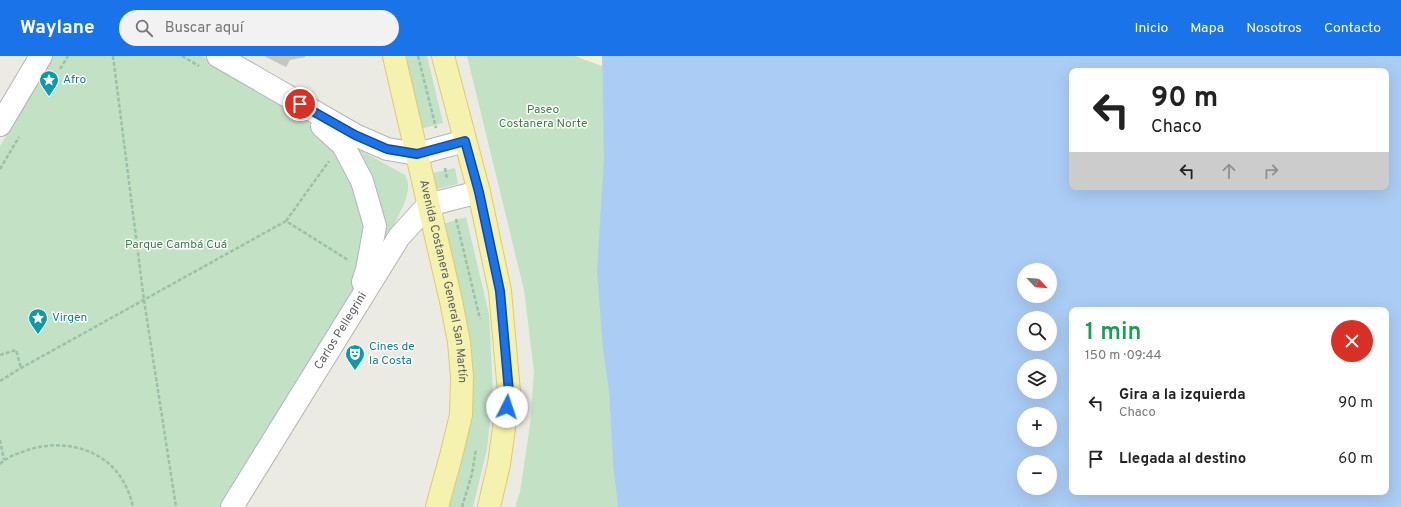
<!DOCTYPE html>
<html lang="es">
<head>
<meta charset="utf-8">
<style>
	:root { --surface:#fff; --page:#f2f2f2; --text:#222; --muted:#767676; --accent:#1a73e8 }
	body { margin:0; font-family:Overpass,sans-serif; background:var(--page); color:var(--text); height:100vh; display:flex; flex-direction:column; font-size:15px; white-space:nowrap }
	* { box-sizing:border-box; margin:0 }
	p { font-size:13px; color:var(--muted) }
	.icon { flex:none; width:22px; height:22px; fill:none; stroke:currentColor; stroke-width:2; stroke-linecap:round; stroke-linejoin:round }
	.map { position:relative; flex:1; overflow:hidden }
	.details { position:absolute; left:1069px; top:251px; width:320px; height:188px; display:flex; flex-direction:column; background:var(--surface); border-radius:8px; box-shadow:0 4px 16px #0002 }
	.details>* { flex:none }
	.guide { position:absolute; left:1069px; top:12px; width:320px; height:122px; border-radius:8px; box-shadow:0 4px 16px #0002; background:#fff; color:var(--text); overflow:hidden }
	.needle { width:26px; rotate:116deg }
	.controls { position:absolute; left:1017px; top:207px; display:grid; gap:8px }
	.controls a { display:grid; place-items:center; width:40px; height:40px; border-radius:50%; background:var(--surface); box-shadow:0 4px 16px #0002; font-size:20px }
	.pin { position:absolute; display:grid; place-items:center; width:34px; height:34px; color:#fff; margin:-17px; border:2px solid #fff; border-radius:50%; box-shadow:0 1px 4px #0007 }
	.me { position:absolute; width:44px; margin:-22px; rotate:4deg; stroke-linejoin:round; filter:drop-shadow(0 0 3px #0008) }
	.turn { display:flex; align-items:center; gap:14px; height:84px; padding:0 16px; font-size:18px }
	.turn .icon { width:52px; height:52px; stroke-width:2.5 }
	.turn b { display:block; font-size:28px; line-height:34px }
	.lanes { display:flex; align-items:center; height:38px; padding:0 16px; background:#0003; justify-content:center; gap:20px; direction:ltr }
	.lanes .off { opacity:.35 }
	.round { display:grid; place-items:center; flex:none; width:42px; height:42px; border-radius:21px; background:var(--page) }
	.overview { display:flex; align-items:center; justify-content:space-between; height:68px; padding:0 16px }
	h1 { font-size:24px; font-weight:600; line-height:30px; color:#1e9e55 }
	ul { padding:0; list-style:none }
	li { display:flex; align-items:center; gap:12px; height:56px; padding:0 16px }
	li div { flex:1 }
	li b { display:block; font-size:15px }
	li em { font-style:normal }
	header { display:flex; align-items:center; gap:24px; box-sizing:border-box; height:56px; padding:0 20px; background:var(--accent); color:#fff }
	header strong { font-size:19px }
	nav { display:flex; gap:22px; margin-inline-start:auto; font-size:14px }
	.search { width:280px; height:36px; background:var(--page); display:flex; align-items:center; gap:10px; box-sizing:border-box; padding:0 14px; border-radius:22px; color:var(--muted); font-size:15px }
	.map>svg:first-child { display:block }
	.green { fill:#c2e1c5 }
	.sand { fill:#f5f1d4 }
	.water { fill:#aaccf5; fill-rule:evenodd }
	.building { fill:#c7c5c0 }
	.lines { fill:none; stroke-linecap:round; stroke-linejoin:round }
	.minor-casing { stroke:#b3b4b9; stroke-width:24 }
	.major-casing { stroke:#e0cb68; stroke-width:24 }
	.path { stroke:#9cc1aa; stroke-width:2.5; stroke-dasharray:4 2; stroke-linecap:butt }
	.minor { stroke:#fff; stroke-width:22 }
	.major { stroke:#f5f1af; stroke-width:22 }
	.route-casing { stroke:#114b97; stroke-width:10 }
	.route { stroke:#1a73e8; stroke-width:7 }
	.labels { text-anchor:middle; dominant-baseline:central; stroke-width:3; stroke-linejoin:round; paint-order:stroke }
	.culture-label { font-size:12px; fill:#0d838f; stroke:#fff; text-anchor:start }
	.park-label { font-size:12px; fill:#3e7e48; stroke:#fff }
	.street-label { font-size:12px; fill:#5b5d62; stroke:#fff }
</style>
</head>
<body>
<header>
<strong>Waylane</strong>
<div class="search"><svg class="icon" aria-label="search" viewBox="0 0 24 24"><circle cx="10" cy="10" r="6"/><path d="M15 15l6 6"/></svg>Buscar aquí</div>
<nav><a>Inicio</a><a>Mapa</a><a>Nosotros</a><a>Contacto</a></nav>
</header>
<div class="map">
<svg width="1401" height="451" viewBox="0 0 1401 451">
	<rect width="100%" height="100%" fill="#ecebe3"/>
	<g class="green">
		<polygon points="54,0 202,0 282,47 325,79 346,105 367,164 360,219 349,245 222,451 0,451 0,90"/>
		<polygon points="402,0 427,0 443,67 420,73"/>
		<path d="M467 0H602C609 150 601 301 618 451H515L520 436 530 369 534 316 524 234Z"/>
		<path d="M351 89 405 119C406 122 408 125 408 128 410 147 384 185 375 202Z"/>
		<polygon points="455,112 458,128 432,134 429,118"/>
		<polygon points="466,161 489,258 493,336 487,393 473,451 448,451 458,416 468,367 443,168"/>
	</g>
	<polygon class="sand" points="575,0 602,0 602,10"/>
	<path class="water" d="M602 0H1401V451H618L613 408 609 335 603 292 597 215 604 103ZM1072 15H1386V131H1072ZM1024 214H1050V240H1024ZM1072 254H1386V436H1072ZM1024 262H1050V288H1024ZM1024 310H1050V336H1024ZM1024 358H1050V384H1024ZM1024 406H1050V432H1024Z"/>
	<polygon class="building" points="264,0 305,0 305,1 290,4 286,11"/>
	<g class="lines">
		<defs>
			<g id="minor">
				<polyline points="218,0 355,79 387,93 417,98 465,85"/>
				<polyline points="0,69 41,0"/>
				<polyline points="322,70 343,89 362,125 375,170 367,214 363,226"/>
				<path id="s1" d="M232 451 399 181 428 149 479 136"/>
			</g>
			<g id="major">
				<path id="s2" d="M394 0 451 245 459 286 462 321 461 359 451 400 437 451"/>
				<polyline points="443,0 479,136 500,235 509,336 499,408 489,451"/>
			</g>
		</defs>
		<use href="#minor" class="minor-casing"/>
		<use href="#major" class="major-casing"/>
		<g class="path">
			<polyline points="113,0 144,244 176,451"/>
			<polyline points="182,0 199,10"/>
			<polyline points="418,0 436,72"/>
			<polyline points="60,13 68,0"/>
			<polyline points="445,112 447,123"/>
			<polyline points="0,113 19,81"/>
			<polyline points="456,163 480,263"/>
			<polyline points="286,165 329,105"/>
			<polyline points="0,299 16,294 21,312"/>
			<polyline points="0,325 21,312 286,165 348,204"/>
			<polyline points="0,384 4,404"/>
			<path d="M0 408C7 401 16 398 25 395 59 382 104 391 123 425 128 433 131 442 133 451"/>
			<polyline points="462,451 472,418 476,393"/>
		</g>
		<use href="#minor" class="minor"/>
		<use href="#major" class="major"/>
	</g>
	<g class="lines">
		<defs>
			<polyline id="route" points="300,48 355,79 387,93 417,98 465,85 479,136 500,235 509,336 507,351"/>
		</defs>
		<use href="#route" class="route-casing"/>
		<use href="#route" class="route"/>
	</g>
	<defs>
		<symbol id="sight-pin" viewBox="-11 -11 22 30"><path d="M0 17L-7.5 6A9.5 9.5 0 1 1 7.5 6Z" fill="#0f9aa8" stroke="#fff"/><path d="M0-6L1.8-2.2L6-1.7L2.9 1.2L3.7 5.4L0 3.3L-3.7 5.4L-2.9 1.2L-6-1.7L-1.8-2.2Z" fill="#fff"/></symbol>
		<symbol id="theatre-pin" viewBox="-11 -11 22 30"><path d="M0 17L-7.5 6A9.5 9.5 0 1 1 7.5 6Z" fill="#0f9aa8" stroke="#fff"/><path d="M-5-5.5Q0-4 5-5.5V0Q5 5 0 6Q-5 5-5 0ZM-3.3-2.5H-1v1.5H-3.3ZM1-2.5H3.3v1.5H1ZM-2.8 1Q0 5.5 2.8 1Z" fill="#fff"/></symbol>
	</defs>
	<g fill-rule="evenodd">
		<use href="#sight-pin" x="38" y="13" width="22" height="30"/>
		<use href="#sight-pin" x="27" y="251" width="22" height="30"/>
		<use href="#theatre-pin" x="344" y="287" width="22" height="30"/>
	</g>
	<g class="labels">
		<g class="culture-label">
			<text x="63" y="24">Afro</text>
			<text x="52" y="262">Virgen</text>
			<text x="369" y="291">Cines de<tspan x="369" dy="14">la Costa</tspan></text>
		</g>
		<g class="park-label">
			<text x="543" y="54">Paseo<tspan x="543" dy="14">Costanera Norte</tspan></text>
			<text x="176" y="189">Parque Cambá Cuá</text>
		</g>
		<g class="street-label">
			<text stroke="none"><textPath href="#s2" startOffset="231">Avenida Costanera General San Martín</textPath></text>
			<text stroke="none"><textPath href="#s1" startOffset="207">Carlos Pellegrini</textPath></text>
		</g>
	</g>
</svg>
<div class="controls">
<a><svg class="needle" viewBox="-14 -14 28 28"><path d="M0-13l5 13h-10z" fill="#e53935"/><path d="M0 13l5-13h-10z" fill="#767676"/></svg></a>
<a><svg class="icon" aria-label="search" viewBox="0 0 24 24"><circle cx="10" cy="10" r="6"/><path d="M15 15l6 6"/></svg></a>
<a><svg class="icon" aria-label="layers" viewBox="0 0 24 24"><path d="M12 4l9 5-9 5-9-5zM3 14l9 5 9-5"/></svg></a>
<a>+</a>
<a>−</a>
</div>
<div class="pin" style="left:300px;top:48px;background:#d93025"><svg class="icon" aria-label="arrive" viewBox="0 0 24 24"><path d="M6 21V4h12l-3 4 3 4H6"/></svg></div>
<svg class="me" style="left:507px;top:351px" viewBox="-20 -20 40 40"><circle r="19" fill="#fff"/><path d="M0-13L10 11 0 6-10 11z" fill="#1a73e8"/></svg>
<div class="guide">
<div class="turn"><svg class="icon" aria-label="left" viewBox="0 0 24 24"><path d="M17 20v-9H6M10 6l-5 5 5 5"/></svg><div><b>90 m</b>Chaco</div></div>
<div class="lanes"><svg class="icon" aria-label="left" viewBox="0 0 24 24"><path d="M17 20v-9H6M10 6l-5 5 5 5"/></svg><svg class="icon off" aria-label="ahead" viewBox="0 0 24 24"><path d="M12 20V5M6 11l6-6 6 6"/></svg><svg class="icon off" aria-label="right" viewBox="0 0 24 24"><path d="M7 20v-9h11M14 6l5 5-5 5"/></svg></div>
</div>
<section class="details">
<div class="overview"><div><h1>1 min</h1><p>150 m · 09:44</p></div><a class="round" style="background:#d93025;color:#fff"><svg class="icon" aria-label="close" viewBox="0 0 24 24"><path d="M6 6l12 12M18 6L6 18"/></svg></a></div>
<ul>
<li><svg class="icon" aria-label="left" viewBox="0 0 24 24"><path d="M17 20v-9H6M10 6l-5 5 5 5"/></svg><div><b>Gira a la izquierda</b><p>Chaco</p></div><em>90 m</em></li>
<li><svg class="icon" aria-label="arrive" viewBox="0 0 24 24"><path d="M6 21V4h12l-3 4 3 4H6"/></svg><div><b>Llegada al destino</b></div><em>60 m</em></li>
</ul>
</section>
</div>
</body>
</html>
